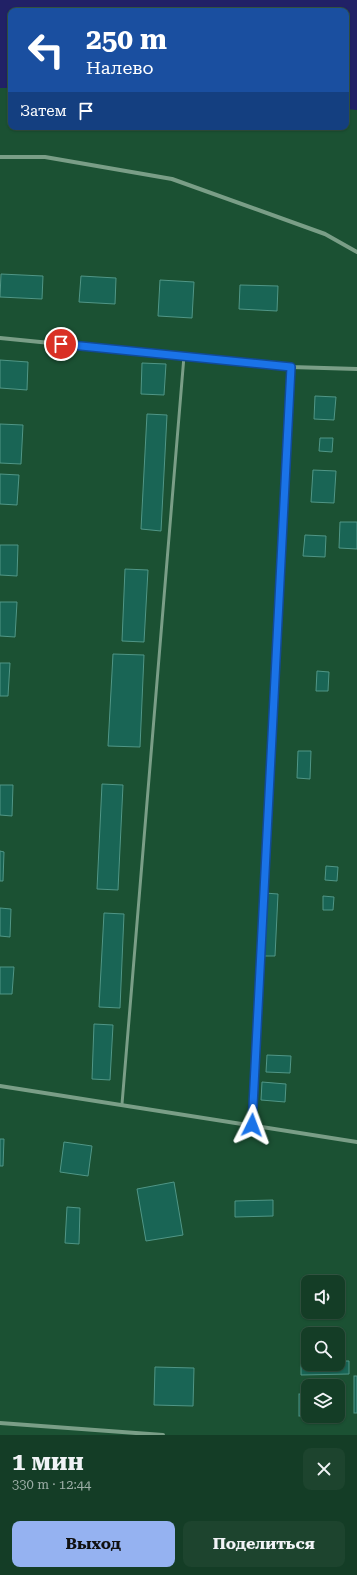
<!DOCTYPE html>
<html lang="ru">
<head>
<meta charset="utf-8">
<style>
	:root { --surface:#143d26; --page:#1d442e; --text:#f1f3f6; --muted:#9daea7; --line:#335643; --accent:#95b2f1 }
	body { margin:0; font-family:"Roboto Serif",serif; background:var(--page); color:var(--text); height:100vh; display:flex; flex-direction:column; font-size:15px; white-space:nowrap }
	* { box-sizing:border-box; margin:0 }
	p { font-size:13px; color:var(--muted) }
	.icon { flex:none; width:22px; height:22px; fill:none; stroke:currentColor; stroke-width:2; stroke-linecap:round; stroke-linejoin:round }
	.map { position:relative; height:1435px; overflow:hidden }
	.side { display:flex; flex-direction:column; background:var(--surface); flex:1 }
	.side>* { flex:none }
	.banner { position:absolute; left:8px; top:8px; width:341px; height:122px; border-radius:8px; box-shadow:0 1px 3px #0004,0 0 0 1px var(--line); background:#1a4fa0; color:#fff; overflow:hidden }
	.buttons { position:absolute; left:301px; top:1275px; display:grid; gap:8px }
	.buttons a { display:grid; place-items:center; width:44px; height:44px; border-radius:8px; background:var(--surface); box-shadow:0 1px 3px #0004,0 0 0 1px var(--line); font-size:20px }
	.pin { position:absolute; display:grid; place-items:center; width:34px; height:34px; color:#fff; margin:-17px; border:2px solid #fff; border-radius:50%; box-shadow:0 1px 4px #0007 }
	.me { position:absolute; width:44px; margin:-22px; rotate:3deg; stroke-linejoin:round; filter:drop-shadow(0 0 3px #0008) }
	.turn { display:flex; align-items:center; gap:14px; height:84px; padding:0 12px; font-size:18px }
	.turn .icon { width:52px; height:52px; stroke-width:2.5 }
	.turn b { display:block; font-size:28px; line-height:34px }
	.then { display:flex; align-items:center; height:38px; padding:0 12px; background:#0003; gap:8px; font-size:15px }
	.round { display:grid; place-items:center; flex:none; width:42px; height:42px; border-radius:8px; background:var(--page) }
	.overview { display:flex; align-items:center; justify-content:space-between; height:68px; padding:0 12px }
	h1 { font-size:24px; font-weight:700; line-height:30px }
	.primary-button { display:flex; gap:8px; margin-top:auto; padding:8px 12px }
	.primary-button a { flex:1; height:46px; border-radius:8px; background:var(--accent); color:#111; font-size:16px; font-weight:700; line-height:46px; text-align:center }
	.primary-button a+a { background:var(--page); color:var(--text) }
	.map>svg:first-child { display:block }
	.water { fill:#212166 }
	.building { fill:#196555; stroke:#509686 }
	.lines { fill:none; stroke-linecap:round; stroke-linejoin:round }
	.service { stroke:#7a9e87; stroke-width:3 }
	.minor { stroke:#7a9e87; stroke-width:4 }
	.route-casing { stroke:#114b97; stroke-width:10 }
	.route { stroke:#1a73e8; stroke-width:7 }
</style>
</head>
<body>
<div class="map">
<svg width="357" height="1435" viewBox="0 0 357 1435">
	<rect width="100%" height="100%" fill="#1b5133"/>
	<polygon class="water" points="0,0 357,0 357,110 346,109 346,11 11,11 11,88 0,88"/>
	<g class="building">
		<polygon points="1,274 43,276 42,299 0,297"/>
		<polygon points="81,276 116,278 115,304 79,302"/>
		<polygon points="160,280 194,282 192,318 158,316"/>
		<polygon points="240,285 278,286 277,311 239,309"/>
		<polygon points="0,360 28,362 27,390 0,388"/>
		<polygon points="142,363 166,364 164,395 141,394"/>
		<polygon points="315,396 336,397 334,420 314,419"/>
		<polygon points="147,414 167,415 161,531 141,529"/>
		<polygon points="0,424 23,425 21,464 0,463"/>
		<polygon points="320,438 333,438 332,452 319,451"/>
		<polygon points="313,470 336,471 334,503 311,502"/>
		<polygon points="0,474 19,475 17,505 0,504"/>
		<polygon points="340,522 357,522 357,549 339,548"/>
		<polygon points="305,535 326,536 325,557 303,556"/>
		<polygon points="0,545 18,545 17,576 0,575"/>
		<polygon points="125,569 148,570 144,642 122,641"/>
		<polygon points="0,602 17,602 15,637 0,636"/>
		<polygon points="113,654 144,655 140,747 108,746"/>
		<polygon points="0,663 10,663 8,696 0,696"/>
		<polygon points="317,671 329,672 328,691 316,691"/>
		<polygon points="298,751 311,751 310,779 297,778"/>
		<polygon points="102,784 123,785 118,890 97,889"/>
		<polygon points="0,785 13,785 12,816 0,815"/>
		<polygon points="0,851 4,852 3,881 0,881"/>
		<polygon points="326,866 338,867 337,881 325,880"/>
		<polygon points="265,893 278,894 275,956 262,956"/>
		<polygon points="323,896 334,897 333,910 323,910"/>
		<polygon points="0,908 11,909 10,937 0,936"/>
		<polygon points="104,913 124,914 120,1008 99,1007"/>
		<polygon points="0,967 14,967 12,994 0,994"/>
		<polygon points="94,1024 113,1025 110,1080 92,1079"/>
		<polygon points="267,1055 291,1056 290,1073 266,1072"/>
		<polygon points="262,1082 286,1084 285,1102 261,1100"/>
		<polygon points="0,1139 4,1139 3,1166 0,1166"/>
		<polygon points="64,1142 92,1146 88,1176 60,1172"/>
		<polygon points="174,1182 183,1235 146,1241 137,1189"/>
		<polygon points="273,1200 273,1216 235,1217 235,1201"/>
		<polygon points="67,1207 80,1208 79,1244 65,1243"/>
		<polygon points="301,1361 308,1361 308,1364 338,1364 338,1361 349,1361 349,1374 301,1375"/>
		<polygon points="155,1367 194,1368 193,1406 154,1405"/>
		<rect x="354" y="1376" width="3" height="37"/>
		<rect x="299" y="1394" width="9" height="22"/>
	</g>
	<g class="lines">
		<g class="service">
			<polyline points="122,1104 184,356"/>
			<polyline points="252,1125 291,367"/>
		</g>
		<g class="minor">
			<polyline points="0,157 45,157 172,179 325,234 357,252"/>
			<polyline points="0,338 291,367 357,369"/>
			<polyline points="0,1086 357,1142"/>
			<polyline points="0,1423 163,1435"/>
		</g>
	</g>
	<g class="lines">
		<defs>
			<polyline id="route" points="61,344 291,367 252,1125"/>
		</defs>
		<use href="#route" class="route-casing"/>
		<use href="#route" class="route"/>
	</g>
</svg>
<div class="buttons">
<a><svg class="icon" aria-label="sound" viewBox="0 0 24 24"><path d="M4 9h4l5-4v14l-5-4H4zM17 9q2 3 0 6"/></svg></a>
<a><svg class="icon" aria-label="search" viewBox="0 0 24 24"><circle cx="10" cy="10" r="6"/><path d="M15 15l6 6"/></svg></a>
<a><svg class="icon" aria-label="layers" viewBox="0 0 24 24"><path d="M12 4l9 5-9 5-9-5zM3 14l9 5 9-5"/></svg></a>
</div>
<div class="pin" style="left:61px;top:344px;background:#d93025"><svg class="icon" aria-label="arrive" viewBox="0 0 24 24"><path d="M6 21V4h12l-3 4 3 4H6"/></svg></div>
<svg class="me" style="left:252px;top:1125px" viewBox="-20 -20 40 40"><path d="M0-17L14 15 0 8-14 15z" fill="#1a73e8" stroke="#fff" stroke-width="4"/></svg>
<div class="banner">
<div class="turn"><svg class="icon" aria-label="left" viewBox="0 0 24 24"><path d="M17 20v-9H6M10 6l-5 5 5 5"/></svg><div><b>250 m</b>Налево</div></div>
<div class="then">Затем<svg class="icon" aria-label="arrive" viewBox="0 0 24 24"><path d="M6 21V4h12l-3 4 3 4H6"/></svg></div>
</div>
</div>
<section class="side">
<div class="overview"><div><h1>1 мин</h1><p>330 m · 12:44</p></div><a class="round"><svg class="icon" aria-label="close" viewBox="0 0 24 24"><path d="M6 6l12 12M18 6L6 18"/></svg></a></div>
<div class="primary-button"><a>Выход</a><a>Поделиться</a></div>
</section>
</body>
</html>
